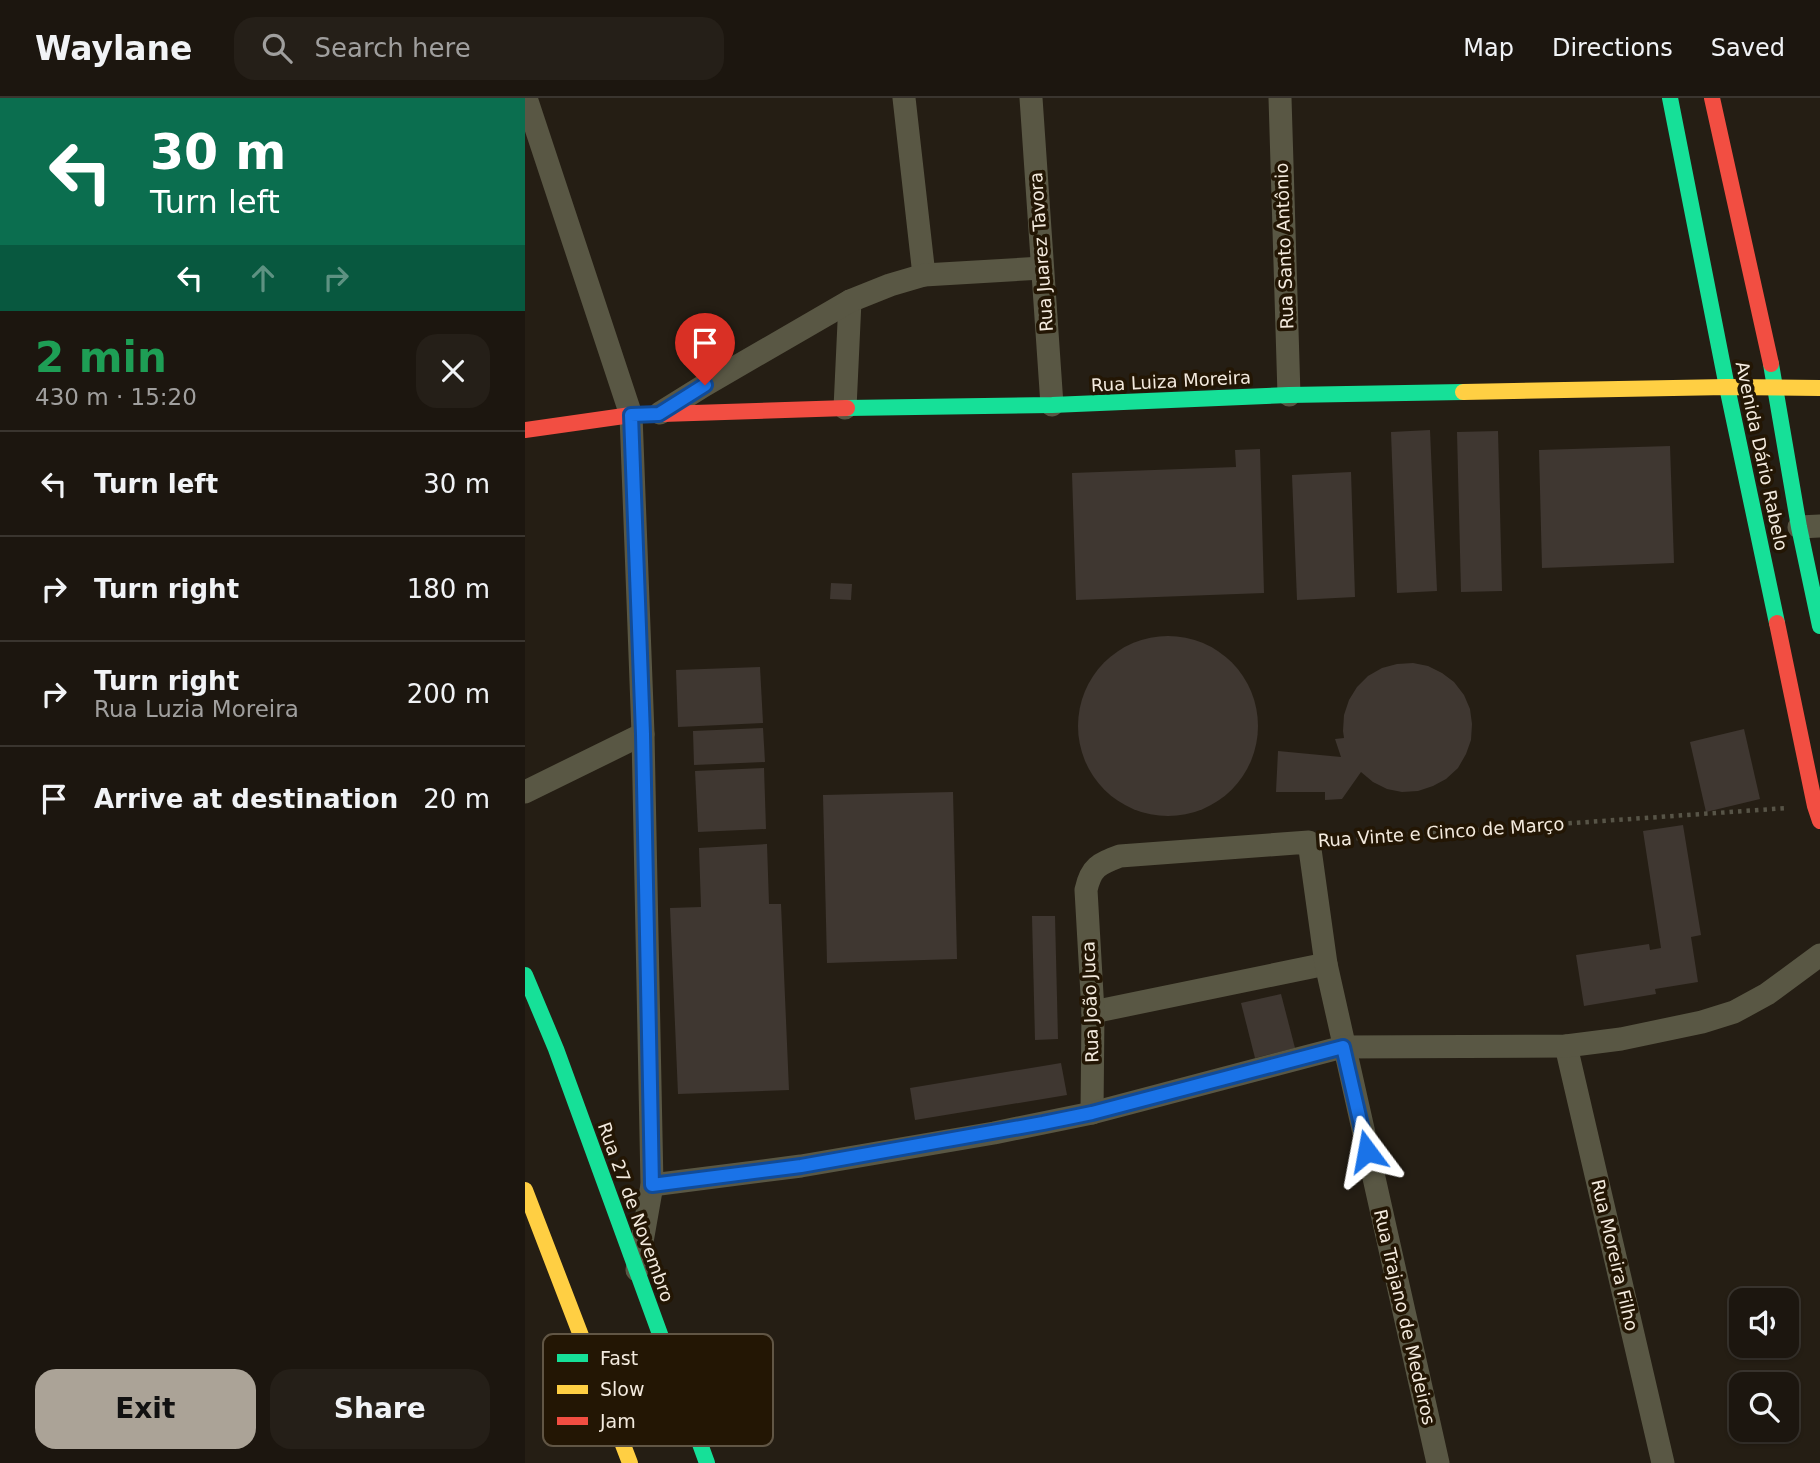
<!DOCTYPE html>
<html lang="en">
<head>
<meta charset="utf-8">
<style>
	:root { --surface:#1c160f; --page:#251f18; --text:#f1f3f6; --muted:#a09f9e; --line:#3a352f; --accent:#aba397 }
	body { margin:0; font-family:"DejaVu Sans",sans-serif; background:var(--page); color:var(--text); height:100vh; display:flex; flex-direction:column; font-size:26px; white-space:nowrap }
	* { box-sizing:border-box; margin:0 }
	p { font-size:23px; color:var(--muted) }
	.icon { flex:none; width:38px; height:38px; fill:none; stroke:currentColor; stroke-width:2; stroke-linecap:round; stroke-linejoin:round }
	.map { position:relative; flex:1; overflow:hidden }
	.sheet { display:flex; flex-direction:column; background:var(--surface); width:525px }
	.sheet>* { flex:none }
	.hud { background:#0b6e4f; color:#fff; overflow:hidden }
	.controls { position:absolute; left:1204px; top:1190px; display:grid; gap:14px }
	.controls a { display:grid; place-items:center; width:70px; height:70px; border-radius:14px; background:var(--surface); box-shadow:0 2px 5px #0004,0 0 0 2px var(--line); font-size:35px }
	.pin { position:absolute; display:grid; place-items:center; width:60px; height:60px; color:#fff; margin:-72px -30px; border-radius:50% 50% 50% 0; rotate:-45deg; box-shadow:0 0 7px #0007 }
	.pin .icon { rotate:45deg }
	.me { position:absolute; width:77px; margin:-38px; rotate:347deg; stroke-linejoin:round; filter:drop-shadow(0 0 5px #0008) }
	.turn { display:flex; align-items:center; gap:24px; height:147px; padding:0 35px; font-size:32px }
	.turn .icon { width:91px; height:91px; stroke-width:2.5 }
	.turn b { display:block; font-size:49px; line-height:60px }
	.lanes { display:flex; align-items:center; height:66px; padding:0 35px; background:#0003; justify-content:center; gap:35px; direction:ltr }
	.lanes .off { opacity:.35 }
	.round { display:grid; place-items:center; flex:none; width:74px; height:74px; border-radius:21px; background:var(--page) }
	.headline { display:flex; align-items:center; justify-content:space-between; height:119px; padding:0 35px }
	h1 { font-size:42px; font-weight:600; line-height:52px; color:#1e9e55 }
	.button { display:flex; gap:14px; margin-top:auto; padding:14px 35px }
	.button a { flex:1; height:80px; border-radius:21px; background:var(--accent); color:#111; font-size:28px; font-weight:600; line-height:80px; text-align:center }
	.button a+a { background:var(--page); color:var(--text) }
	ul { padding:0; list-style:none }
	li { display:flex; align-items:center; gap:21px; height:105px; padding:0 35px; border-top:2px solid var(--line) }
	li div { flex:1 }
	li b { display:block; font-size:26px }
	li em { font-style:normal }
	header { display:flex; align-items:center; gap:42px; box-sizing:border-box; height:98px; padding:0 35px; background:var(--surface); border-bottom:2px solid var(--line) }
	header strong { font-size:33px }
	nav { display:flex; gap:38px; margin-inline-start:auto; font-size:24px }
	.search { width:490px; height:63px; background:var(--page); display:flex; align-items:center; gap:18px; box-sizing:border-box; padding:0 24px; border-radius:21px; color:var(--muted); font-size:26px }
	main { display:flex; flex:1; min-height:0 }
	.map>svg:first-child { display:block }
	.building { fill:#3f3731 }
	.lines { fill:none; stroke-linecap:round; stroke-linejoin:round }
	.path { stroke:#575447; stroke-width:4.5; stroke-dasharray:3.5 5; stroke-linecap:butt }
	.street { stroke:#595744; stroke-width:23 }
	.fast { stroke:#16e098; stroke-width:16 }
	.slow { stroke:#ffcf43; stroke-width:16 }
	.jam { stroke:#f24e42; stroke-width:16 }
	.route-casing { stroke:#114b97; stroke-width:18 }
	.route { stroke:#1a73e8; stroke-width:12 }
	.labels { text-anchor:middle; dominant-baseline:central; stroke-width:7; stroke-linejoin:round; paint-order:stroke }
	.street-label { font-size:18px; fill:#f3eade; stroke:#231604 }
	.key { fill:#231604; stroke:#615645; stroke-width:2 }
	.key-label { font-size:19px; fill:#f3eade }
</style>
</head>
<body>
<header>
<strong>Waylane</strong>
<div class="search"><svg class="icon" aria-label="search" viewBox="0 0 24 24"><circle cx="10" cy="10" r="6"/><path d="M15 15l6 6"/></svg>Search here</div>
<nav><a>Map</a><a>Directions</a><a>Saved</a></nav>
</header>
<main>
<section class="sheet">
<div class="hud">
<div class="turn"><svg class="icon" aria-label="left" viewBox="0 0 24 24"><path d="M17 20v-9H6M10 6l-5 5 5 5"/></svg><div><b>30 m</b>Turn left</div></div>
<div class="lanes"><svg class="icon" aria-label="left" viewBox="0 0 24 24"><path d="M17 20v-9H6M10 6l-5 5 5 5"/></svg><svg class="icon off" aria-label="ahead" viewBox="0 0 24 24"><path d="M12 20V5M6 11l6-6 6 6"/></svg><svg class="icon off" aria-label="right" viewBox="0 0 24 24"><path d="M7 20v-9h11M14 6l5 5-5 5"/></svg></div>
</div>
<div class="headline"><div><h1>2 min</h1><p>430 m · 15:20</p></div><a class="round"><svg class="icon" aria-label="close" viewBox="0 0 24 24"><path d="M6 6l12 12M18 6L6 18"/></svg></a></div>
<ul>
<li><svg class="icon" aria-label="left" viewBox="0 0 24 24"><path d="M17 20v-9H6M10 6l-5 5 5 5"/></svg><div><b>Turn left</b></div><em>30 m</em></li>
<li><svg class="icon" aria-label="right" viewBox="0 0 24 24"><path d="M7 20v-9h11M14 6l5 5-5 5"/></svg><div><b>Turn right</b></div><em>180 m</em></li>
<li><svg class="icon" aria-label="right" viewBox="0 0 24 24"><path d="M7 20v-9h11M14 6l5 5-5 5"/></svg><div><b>Turn right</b><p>Rua Luzia Moreira</p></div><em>200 m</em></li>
<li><svg class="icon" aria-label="arrive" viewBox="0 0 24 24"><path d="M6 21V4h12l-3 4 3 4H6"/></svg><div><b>Arrive at destination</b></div><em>20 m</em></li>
</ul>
<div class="button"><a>Exit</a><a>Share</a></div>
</section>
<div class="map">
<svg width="1295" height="1365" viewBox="0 0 1295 1365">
	<rect width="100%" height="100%" fill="#251e14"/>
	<g class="building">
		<polygon points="905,332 912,493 872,495 866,334"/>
		<polygon points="973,333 977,493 936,494 932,334"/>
		<polygon points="1145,348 1149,465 1017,470 1014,352"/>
		<polygon points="735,351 739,495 551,502 547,375 711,369 710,352"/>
		<polygon points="826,374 830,499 772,502 767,377"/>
		<polygon points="306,485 327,486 326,502 305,501"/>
		<circle cx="643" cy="628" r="90"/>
		<polygon points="888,565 903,568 917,575 929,584 939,597 945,611 947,626 946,642 941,656 933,670 921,681 908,688 893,693 877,694 862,691 848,684 836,674 817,701 800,702 800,694 751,694 753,653 816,659 810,641 819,640 818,633 819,617 824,602 832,589 843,578 857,570 872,566"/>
		<polygon points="235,569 238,625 153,629 151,572"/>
		<polygon points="238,630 240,664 169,667 168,633"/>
		<polygon points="1219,631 1235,701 1181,714 1165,644"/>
		<polygon points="239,670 241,731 173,734 170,673"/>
		<polygon points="428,694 432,861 302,865 298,697"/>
		<polygon points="1158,727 1176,837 1166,839 1173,884 1130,891 1131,896 1059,908 1051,857 1124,846 1125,852 1136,850 1118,733"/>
		<polygon points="242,746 244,806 256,806 264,992 153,996 145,810 176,809 174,750"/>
		<polygon points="507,818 530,818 533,941 510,942"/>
		<polygon points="756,896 770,950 730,960 716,905"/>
		<polygon points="536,965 542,997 390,1022 385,990"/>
	</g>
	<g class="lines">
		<polyline class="path" points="806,742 1262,710"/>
		<g class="street">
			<polyline points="1,0 106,317 118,636 127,1087 112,1172"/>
			<polyline points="379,0 399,177"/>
			<polyline points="506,0 527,307"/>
			<polyline points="755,0 764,297"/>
			<polyline points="320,310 325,203"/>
			<polyline points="135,315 180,287 325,203 365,187 399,177 517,170"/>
			<polyline points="1274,429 1295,428"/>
			<polyline points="0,694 118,636"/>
			<polyline points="568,914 801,866"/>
			<polyline points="1041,948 1138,1365"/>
			<path d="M567 1015 568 914 561 792C566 769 574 766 595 758L784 744 801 866 913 1365"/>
			<polyline points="127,1087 276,1068 469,1035 567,1015 818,949 1041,948 1096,941 1177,924 1209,914 1242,896 1295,857"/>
		</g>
		<g class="fast">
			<polyline points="1145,0 1202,289 1252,525"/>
			<polyline points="1246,266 1274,429 1295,528"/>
			<polyline points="322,310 527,307 764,297 938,294"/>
			<polyline points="0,877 31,951 182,1365"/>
		</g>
		<g class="slow">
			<polyline points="938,294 1202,289 1295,290"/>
			<polyline points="0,1092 105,1365"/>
		</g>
		<g class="jam">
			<polyline points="1187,0 1246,266"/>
			<polyline points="0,332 106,317 322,310"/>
			<polyline points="1252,525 1290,708 1295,723"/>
		</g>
	</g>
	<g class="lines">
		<defs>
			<polyline id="route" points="180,287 134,316 106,317 118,636 127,1087 276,1068 518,1025 567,1015 818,949 842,1053"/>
		</defs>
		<use href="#route" class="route-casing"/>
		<use href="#route" class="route"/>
	</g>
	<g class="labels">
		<g class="street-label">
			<text transform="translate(759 148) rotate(-92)">Rua Santo Antônio</text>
			<text transform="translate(516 154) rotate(-94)">Rua Juarez Tavora</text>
			<text transform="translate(646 283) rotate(-3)">Rua Luiza Moreira</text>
			<text transform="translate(1237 358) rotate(78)">Avenida Dário Rabelo</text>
			<text transform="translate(916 734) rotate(-4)">Rua Vinte e Cinco de Março</text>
			<text transform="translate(565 904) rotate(-92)">Rua João Juca</text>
			<text transform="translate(111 1114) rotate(70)">Rua 27 de Novembro</text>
			<text transform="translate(1090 1157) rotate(77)">Rua Moreira Filho</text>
			<text transform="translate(880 1219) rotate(77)">Rua Trajano de Medeiros</text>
		</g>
	</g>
	<rect x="18" y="1236" width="230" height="112" rx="10" class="key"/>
	<rect x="32" y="1256" width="31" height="8" fill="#16e098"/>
	<rect x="32" y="1287" width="31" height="9" fill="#ffcf43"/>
	<rect x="32" y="1319" width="31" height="8" fill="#f24e42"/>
	<g class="key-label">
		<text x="75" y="1267">Fast</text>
		<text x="75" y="1298">Slow</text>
		<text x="75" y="1330">Jam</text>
	</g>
</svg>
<div class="controls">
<a><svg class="icon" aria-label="sound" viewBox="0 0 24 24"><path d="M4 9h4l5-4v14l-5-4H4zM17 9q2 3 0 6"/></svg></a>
<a><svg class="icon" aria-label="search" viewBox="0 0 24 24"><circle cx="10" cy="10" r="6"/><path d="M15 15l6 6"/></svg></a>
</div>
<div class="pin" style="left:180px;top:287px;background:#d93025"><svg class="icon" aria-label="arrive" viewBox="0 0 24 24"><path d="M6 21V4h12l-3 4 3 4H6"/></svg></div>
<svg class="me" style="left:842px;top:1053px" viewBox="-20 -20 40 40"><path d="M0-17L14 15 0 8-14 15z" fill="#1a73e8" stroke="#fff" stroke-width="4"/></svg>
</div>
</main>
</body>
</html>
